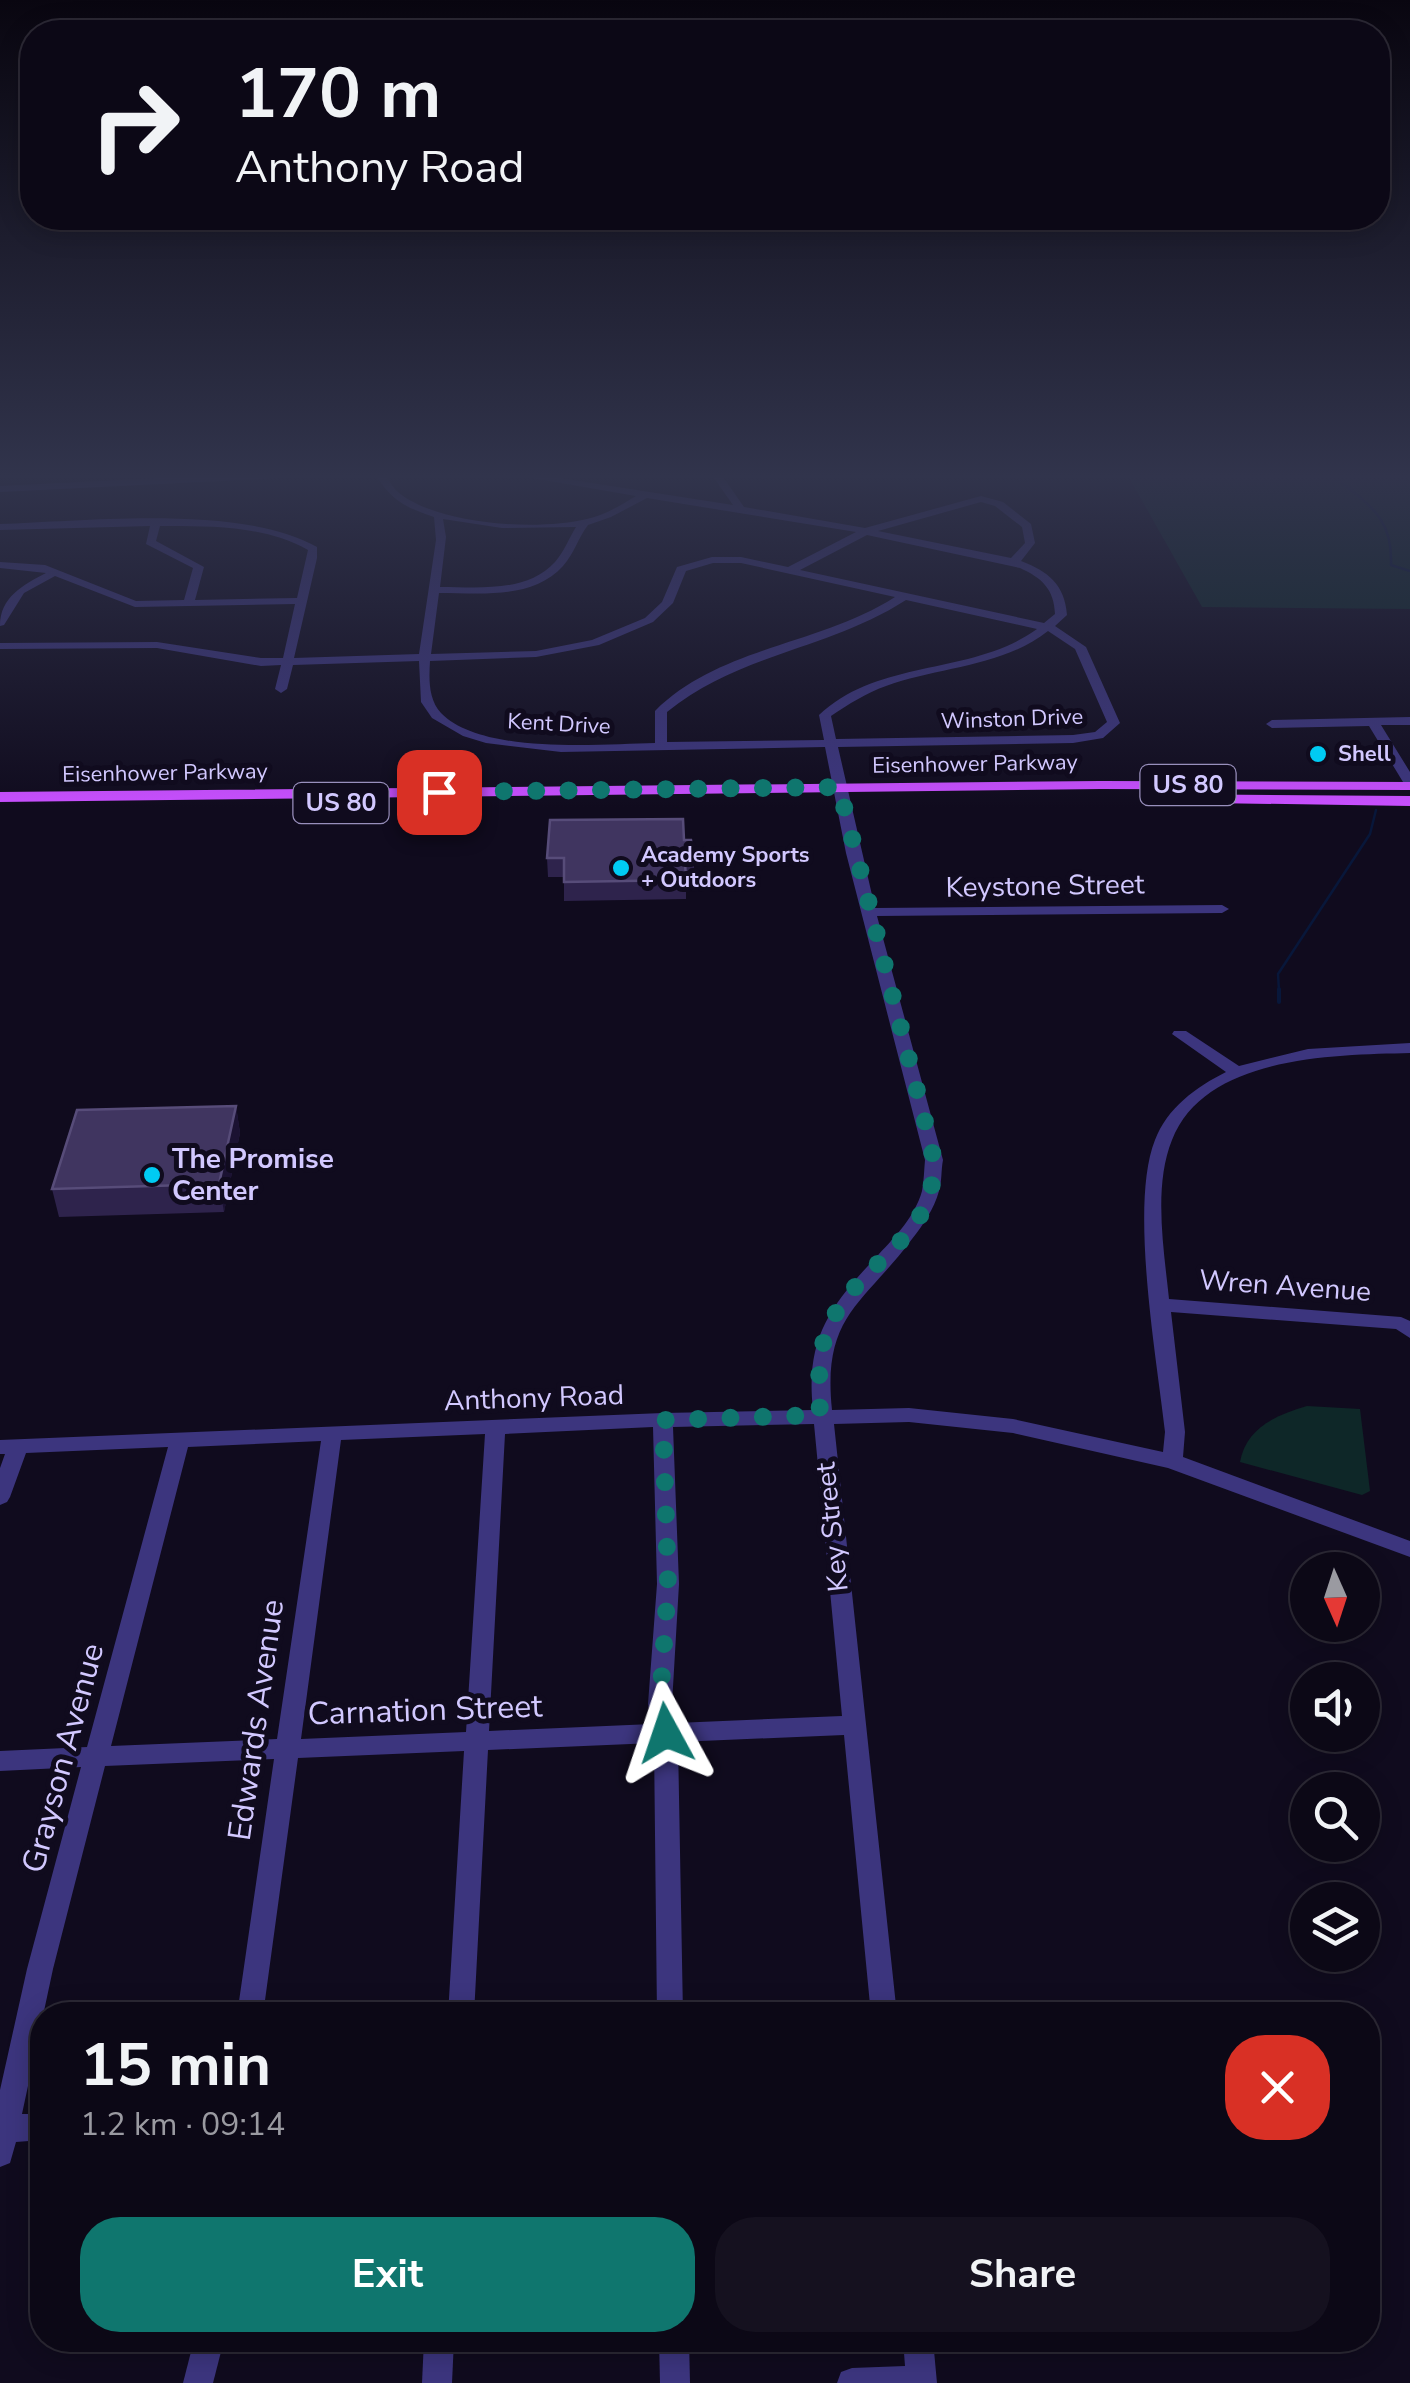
<!DOCTYPE html>
<html lang="en">
<head>
<meta charset="utf-8">
<style>
	:root { --surface:#0c0816; --page:#15111f; --text:#f1f3f6; --muted:#9a9aa1; --line:#2c2935; --accent:#0f766e }
	body { margin:0; font-family:"Nunito Sans",sans-serif; background:var(--page); color:var(--text); height:100vh; display:flex; flex-direction:column; font-size:38px; white-space:nowrap }
	* { box-sizing:border-box; margin:0 }
	p { font-size:32px; color:var(--muted) }
	.icon { flex:none; width:55px; height:55px; fill:none; stroke:currentColor; stroke-width:2; stroke-linecap:round; stroke-linejoin:round }
	.map { position:relative; flex:1; overflow:hidden }
	.panel { position:absolute; left:30px; top:2002px; width:1350px; height:350px; display:flex; flex-direction:column; background:var(--surface); border-radius:40px; box-shadow:0 5px 25px #0003,0 0 0 2px var(--line) }
	.panel>* { flex:none }
	.guide { position:absolute; left:20px; top:20px; width:1370px; height:210px; border-radius:40px; box-shadow:0 5px 25px #0003,0 0 0 2px var(--line); background:#0c0816; color:var(--text); overflow:hidden }
	.needle { width:65px; rotate:177deg }
	.buttons { position:absolute; left:1290px; top:1552px; display:grid; gap:20px }
	.buttons a { display:grid; place-items:center; width:90px; height:90px; border-radius:50%; background:var(--surface); box-shadow:0 5px 25px #0003,0 0 0 2px var(--line); font-size:50px }
	.pin { position:absolute; display:grid; place-items:center; width:85px; height:85px; color:#fff; margin:-42px; border-radius:20px; box-shadow:0 5px 15px #0006 }
	.me { position:absolute; width:110px; margin:-55px; rotate:355deg; stroke-linejoin:round; filter:drop-shadow(0 0 8px #0008) }
	.turn { display:flex; align-items:center; gap:35px; height:210px; padding:0 50px; font-size:45px }
	.turn .icon { width:130px; height:130px; stroke-width:2.5 }
	.turn b { display:block; font-size:70px; line-height:85px }
	.round { display:grid; place-items:center; flex:none; width:105px; height:105px; border-radius:40px; background:var(--page) }
	.summary { display:flex; align-items:center; justify-content:space-between; height:170px; padding:0 50px }
	h1 { font-size:60px; font-weight:700; line-height:75px }
	.primary-button { display:flex; gap:20px; margin-top:auto; padding:20px 50px }
	.primary-button a { flex:1; height:115px; border-radius:40px; background:var(--accent); color:#fff; font-size:40px; font-weight:700; line-height:115px; text-align:center }
	.primary-button a+a { background:var(--page); color:var(--text) }
	.map>svg:first-child { display:block }
	.green { fill:#0e2728 }
	.lines { fill:none; stroke-linecap:round; stroke-linejoin:round }
	.stream-far1 { stroke:#08173a; stroke-width:2.5 }
	.stream { stroke:#08173a; stroke-width:4 }
	.minor { fill:#3c357e; fill-rule:evenodd }
	.major { fill:#c84fff; fill-rule:evenodd }
	.wall { fill:#2e234c }
	.shaded-wall { fill:#1b1232 }
	.building { fill:#403560; stroke:#574c79; stroke-width:2.5 }
	.route { stroke:#0f766e; stroke-width:18; stroke-dasharray:0 32.4 }
	.poi-dot { fill:#00cbf3; stroke:#100b1e; stroke-width:4 }
	.labels { text-anchor:middle; dominant-baseline:central; stroke-width:10; stroke-linejoin:round; paint-order:stroke }
	.far-street-label { font-size:22px; fill:#d2c8ff; stroke:#100b1e }
	.far-poi-label { font-size:22px; font-weight:bold; fill:#d2c8ff; stroke:#100b1e; text-anchor:start }
	.shield { fill:#100b1e; stroke:#988fbc; stroke-width:2.5 }
	.shield-label { font-size:25px; font-weight:bold; fill:#d2c8ff }
	.street-label { font-size:28px; fill:#d2c8ff; stroke:#100b1e }
	.poi-label { font-size:28px; font-weight:bold; fill:#d2c8ff; stroke:#100b1e; text-anchor:start }
	.near-street-label { font-size:32px; fill:#d2c8ff; stroke:#100b1e }
</style>
</head>
<body>
<div class="map">
<svg width="1410" height="2383" viewBox="0 0 1410 2383">
	<rect width="100%" height="100%" fill="#100b1e"/>
	<g class="green">
		<polygon points="1127,474 1410,474 1410,609 1202,607"/>
		<path d="M1307 1406 1360 1409 1370 1491 1362 1495 1240 1462C1246 1428 1276 1415 1307 1406Z"/>
	</g>
	<g class="lines">
		<g class="stream-far1">
			<path d="M1332 474C1367 505 1393 515 1391 565L1410 571"/>
			<polyline points="1279,991 1278,974 1370,834 1376,810"/>
		</g>
		<polyline class="stream" points="1279,989 1279,1002"/>
		<g class="minor">
			<polygon points="238,474 305,474 300,477 0,492 0,486"/>
			<path d="M375 474H385C389 481 393 488 399 493 440 525 537 531 587 519 605 515 621 505 636 496L509 474H534L733 505 711 474H721L744 507 865 528 981 496 1003 502 1031 524 1035 543 1021 561C1048 571 1065 585 1067 615L1055 626 1086 647 1120 723 1103 738 1073 743 838 747 875 908 1222 905 1229 909 1222 913 877 916 943 1160C941 1170 942 1182 939 1191 934 1209 923 1225 912 1239 863 1305 822 1315 832 1410L909 1408 1013 1419 1163 1452 1165 1432C1157 1359 1129 1205 1155 1140 1167 1108 1196 1087 1226 1072L1172 1034 1174 1031H1186L1239 1066 1308 1049 1410 1043V1053C1335 1055 1205 1055 1172 1140 1153 1187 1164 1250 1169 1299L1401 1317 1410 1321V1338L1396 1329 1171 1312 1185 1432 1183 1457 1410 1541V1557L1168 1468 1013 1433 909 1422 834 1424 897 2015H871L844 1735 678 1742 683 2015H657L654 1743 488 1750 474 2015H448L464 1751 298 1758 263 2015H237L274 1759 105 1766 53 1969 22 2114H42V2140L16 2142 10 2163 0 2167V2090L27 1969 81 1767 0 1771V1751L87 1747 168 1447 26 1453 10 1497 7 1502 0 1505V1468L5 1454H0V1440L663 1413 813 1410C805 1337 831 1305 879 1254 896 1236 915 1216 922 1191 924 1181 924 1170 925 1160L846 853 825 747 561 752 486 743 463 736 432 718 421 702 419 661 293 665 287 689 281 693 275 689 281 665 261 666 157 648 0 649V643L157 642 261 658H283L295 604 135 607 55 576 24 593 4 625 0 626C0 597 23 585 46 573L0 568V562L45 565 136 601 184 600 193 568 146 544 150 526 0 530V524C88 521 241 504 317 547V558L294 658 419 654 436 540 434 517C405 507 392 501 375 474ZM647 498 856 532 788 567 741 557H712L677 567 662 602 645 618 592 640 536 651 431 654 439 593C480 593 532 600 563 566 574 554 578 538 588 525L611 517ZM981 502 995 506 1022 527 1025 543 1011 558 878 531ZM443 519 502 528 576 527C569 538 564 552 555 562 527 593 478 587 440 587L446 537ZM160 526C209 526 264 525 308 550L297 598 195 600 204 567 156 541ZM867 535 1020 568C1042 578 1054 589 1055 614L1044 623 800 570ZM713 563H741L895 597C820 645 719 647 655 711V743C600 744 482 755 441 713 428 699 429 678 430 661L536 657 599 645 653 622 673 603 686 571ZM906 600 1037 629C972 676 879 658 819 715L824 740 667 742V712C740 653 828 650 906 600ZM1048 631 1075 649 1107 722 1095 732 1073 735 836 739 831 716C849 704 866 693 886 686 938 667 1003 667 1048 631ZM814 1424 842 1716 676 1723 672 1704 679 1584 673 1427ZM653 1427 657 1584 648 1704 652 1724 489 1731 505 1434ZM485 1434 466 1732 301 1739 341 1440ZM321 1441 277 1739 111 1746 188 1447Z"/>
			<polygon points="1410,717 1410,725 1381,725 1410,772 1410,786 1403,782 1369,726 1272,728 1266,724 1272,720"/>
			<polygon points="194,2340 224,2340 213,2383 183,2383"/>
			<polygon points="424,2340 454,2340 452,2383 422,2383"/>
			<polygon points="659,2340 689,2340 690,2383 660,2383"/>
			<polygon points="903,2340 933,2340 937,2383 837,2383 841,2372 852,2368 905,2366"/>
		</g>
		<g class="major">
			<polygon points="1100,781 1410,782 1410,790 1100,789 0,802 0,792"/>
			<polygon points="1152,794 1410,796 1410,806 1147,802 1147,796"/>
		</g>
	</g>
	<g class="wall">
		<polygon points="684,840 694,862 694,881 686,881 686,899 564,901 564,877 548,877 547,858"/>
		<polygon points="236,1106 240,1133 224,1212 59,1217 52,1189"/>
	</g>
	<polygon class="shaded-wall" points="236,1106 240,1133 224,1212 219,1184"/>
	<g class="building">
		<polygon points="683,819 684,840 691,840 694,862 685,862 686,880 564,882 564,858 547,858 550,820"/>
		<polygon points="236,1106 219,1184 52,1189 77,1110"/>
	</g>
	<linearGradient id="sky" x2="0" y2="1"><stop stop-color="#090610"/><stop offset="0.59" stop-color="#31344c"/><stop offset="1" stop-color="#31344c" stop-opacity="0"/></linearGradient>
	<rect width="1410" height="808" fill="url(#sky)"/>
	<g class="lines">
		<path class="route" d="M439 792 839 787 931 1145C949 1238 856 1257 827 1331 817 1358 819 1387 820 1415L663 1420 668 1584 660 1704 666 1733"/>
	</g>
	<g class="poi-dot">
		<circle cx="1318" cy="754" r="10"/>
		<circle cx="621" cy="868" r="10"/>
		<circle cx="152" cy="1175" r="10"/>
	</g>
	<g class="labels">
		<g class="far-street-label">
			<text transform="translate(1012 719) rotate(-2)">Winston Drive</text>
			<text transform="translate(559 724) rotate(3)">Kent Drive</text>
			<text transform="translate(975 764) rotate(-1)">Eisenhower Parkway</text>
			<text transform="translate(165 773) rotate(-1)">Eisenhower Parkway</text>
		</g>
		<g class="far-poi-label">
			<text x="1338" y="754">Shell</text>
			<text x="641" y="855">Academy Sports<tspan x="641" dy="25">+ Outdoors</tspan></text>
		</g>
		<g class="shield">
			<rect x="1140.5" y="765" width="95" height="40" rx="8"/>
			<rect x="293.5" y="783" width="95" height="40" rx="8"/>
		</g>
		<g class="shield-label">
			<text x="1188" y="785">US 80</text>
			<text x="341" y="803">US 80</text>
		</g>
		<g class="street-label">
			<text transform="translate(1045 886) rotate(-1)">Keystone Street</text>
			<text transform="translate(1285 1286) rotate(4)">Wren Avenue</text>
			<text transform="translate(534 1398) rotate(-2)">Anthony Road</text>
			<text transform="translate(832 1527) rotate(-96)">Key Street</text>
		</g>
		<g class="poi-label">
			<text x="172" y="1159">The Promise<tspan x="172" dy="32">Center</tspan></text>
		</g>
		<g class="near-street-label">
			<text transform="translate(425 1710) rotate(-2)">Carnation Street</text>
			<text transform="translate(256 1720) rotate(-82)">Edwards Avenue</text>
			<text transform="translate(63 1758) rotate(-75)">Grayson Avenue</text>
		</g>
	</g>
</svg>
<div class="buttons">
<a><svg class="needle" viewBox="-14 -14 28 28"><path d="M0-13l5 13h-10z" fill="#e53935"/><path d="M0 13l5-13h-10z" fill="#9a9aa1"/></svg></a>
<a><svg class="icon" aria-label="sound" viewBox="0 0 24 24"><path d="M4 9h4l5-4v14l-5-4H4zM17 9q2 3 0 6"/></svg></a>
<a><svg class="icon" aria-label="search" viewBox="0 0 24 24"><circle cx="10" cy="10" r="6"/><path d="M15 15l6 6"/></svg></a>
<a><svg class="icon" aria-label="layers" viewBox="0 0 24 24"><path d="M12 4l9 5-9 5-9-5zM3 14l9 5 9-5"/></svg></a>
</div>
<div class="pin" style="left:439px;top:792px;background:#d93025"><svg class="icon" aria-label="arrive" viewBox="0 0 24 24"><path d="M6 21V4h12l-3 4 3 4H6"/></svg></div>
<svg class="me" style="left:666px;top:1733px" viewBox="-20 -20 40 40"><path d="M0-17L14 15 0 8-14 15z" fill="#0f766e" stroke="#fff" stroke-width="4"/></svg>
<div class="guide">
<div class="turn"><svg class="icon" aria-label="right" viewBox="0 0 24 24"><path d="M7 20v-9h11M14 6l5 5-5 5"/></svg><div><b>170 m</b>Anthony Road</div></div>
</div>
<section class="panel">
<div class="summary"><div><h1>15 min</h1><p>1.2 km · 09:14</p></div><a class="round" style="background:#d93025;color:#fff"><svg class="icon" aria-label="close" viewBox="0 0 24 24"><path d="M6 6l12 12M18 6L6 18"/></svg></a></div>
<div class="primary-button"><a>Exit</a><a>Share</a></div>
</section>
</div>
</body>
</html>
